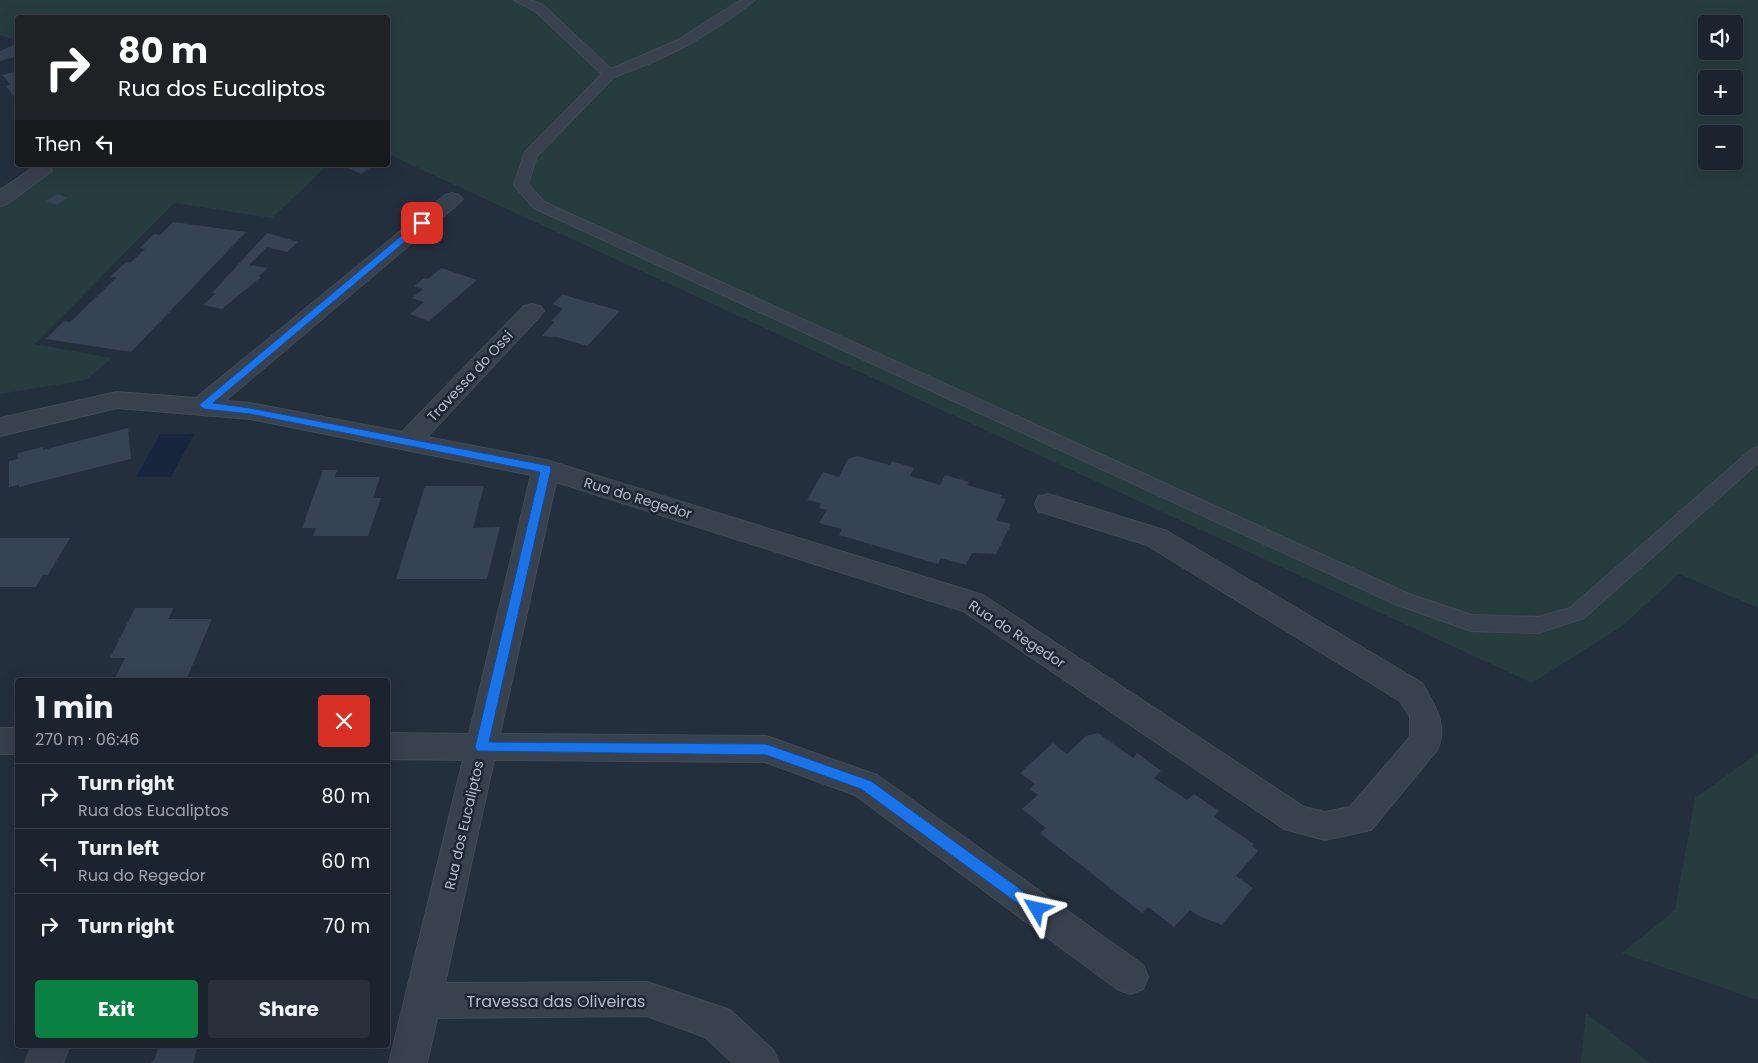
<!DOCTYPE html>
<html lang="en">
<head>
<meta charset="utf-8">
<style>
	:root { --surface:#1b232e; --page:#282f3a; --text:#f1f3f6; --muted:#a0a4aa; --line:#39404a; --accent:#0b8043 }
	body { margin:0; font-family:Poppins,sans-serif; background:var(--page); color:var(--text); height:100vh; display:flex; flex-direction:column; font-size:19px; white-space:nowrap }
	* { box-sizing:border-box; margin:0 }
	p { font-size:16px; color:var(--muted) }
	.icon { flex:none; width:28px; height:28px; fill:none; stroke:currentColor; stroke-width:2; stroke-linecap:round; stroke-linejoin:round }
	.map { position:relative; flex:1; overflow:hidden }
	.side { position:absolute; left:15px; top:678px; width:375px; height:370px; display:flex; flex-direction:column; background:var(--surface); border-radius:5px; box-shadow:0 5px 20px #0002,0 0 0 1px var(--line) }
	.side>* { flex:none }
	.banner { position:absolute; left:15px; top:15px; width:375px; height:152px; border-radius:5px; box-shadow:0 5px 20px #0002,0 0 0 1px var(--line); background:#202124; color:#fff; overflow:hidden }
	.controls { position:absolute; left:1698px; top:15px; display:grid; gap:10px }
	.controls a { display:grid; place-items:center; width:45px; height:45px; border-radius:5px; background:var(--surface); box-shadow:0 5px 20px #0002,0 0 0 1px var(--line); font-size:25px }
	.pin { position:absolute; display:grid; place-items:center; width:42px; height:42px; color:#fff; margin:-21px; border-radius:10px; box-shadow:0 2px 8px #0006 }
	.me { position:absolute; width:55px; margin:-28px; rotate:306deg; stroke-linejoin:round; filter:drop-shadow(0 0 4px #0008) }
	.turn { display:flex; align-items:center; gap:18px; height:105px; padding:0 20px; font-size:22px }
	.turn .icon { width:65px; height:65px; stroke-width:2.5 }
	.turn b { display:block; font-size:35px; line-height:42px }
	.then { display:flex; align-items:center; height:48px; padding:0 20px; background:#0003; gap:10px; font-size:19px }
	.round { display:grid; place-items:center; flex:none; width:52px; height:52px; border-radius:5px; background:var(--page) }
	.overview { display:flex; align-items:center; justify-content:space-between; height:85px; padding:0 20px }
	h1 { font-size:30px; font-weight:700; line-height:38px }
	.cta { display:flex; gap:10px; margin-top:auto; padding:10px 20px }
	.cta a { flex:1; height:58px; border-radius:5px; background:var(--accent); color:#fff; font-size:20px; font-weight:700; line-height:58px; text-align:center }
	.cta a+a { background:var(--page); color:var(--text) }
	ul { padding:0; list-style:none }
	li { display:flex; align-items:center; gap:15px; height:65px; padding:0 20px; border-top:1px solid var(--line) }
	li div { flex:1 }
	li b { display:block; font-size:19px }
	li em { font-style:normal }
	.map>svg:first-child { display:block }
	.green { fill:#263c3f; fill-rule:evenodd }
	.water { fill:#17263c }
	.building { fill:#364354 }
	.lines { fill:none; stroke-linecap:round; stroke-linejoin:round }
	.lane-casing { stroke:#414a57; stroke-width:2 }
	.street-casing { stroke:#414a57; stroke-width:2 }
	.lane { fill:#38414e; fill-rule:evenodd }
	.street { fill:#38414e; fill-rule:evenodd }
	.route { fill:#1a73e8; stroke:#114b97 }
	.labels { text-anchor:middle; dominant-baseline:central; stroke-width:5; stroke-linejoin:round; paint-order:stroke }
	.street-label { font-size:14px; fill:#b4bcc9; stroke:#1d2633 }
	.near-street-label { font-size:16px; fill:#b4bcc9; stroke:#1d2633 }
</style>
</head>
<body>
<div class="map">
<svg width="1758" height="1063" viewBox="0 0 1758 1063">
	<rect width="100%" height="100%" fill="#242f3e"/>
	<g class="green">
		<path d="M0 0H1758V608L1679 574 1621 627 1532 683 388 154V18H18L17 41 0 35ZM1706 24H1734V51H1706ZM1706 79H1734V106H1706ZM1706 134H1734V161H1706Z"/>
		<polygon points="55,165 328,165 272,218 174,203 35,344 112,358 86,380 0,394 0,205"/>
		<polygon points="1758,753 1758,1000 1622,953 1675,910 1695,798"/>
		<polygon points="1586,1013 1650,1063 1581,1063"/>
	</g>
	<polygon class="water" points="160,434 194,434 171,477 136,477"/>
	<g class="building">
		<polygon points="14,45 18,46 18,56 0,61 0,51"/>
		<polygon points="18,71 18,95 14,97 6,86 11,85 2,75"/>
		<polygon points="353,165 374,165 361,174 348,168"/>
		<polygon points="58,194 68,198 56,205 46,201"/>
		<polygon points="173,222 246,232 131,352 46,339 64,321 70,322 116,278 110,277 126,262 131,262 145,249 140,248 154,234 160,235"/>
		<polygon points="267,233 298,242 287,252 267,247 249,265 268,268 259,276 261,277 222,309 203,305 215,294 212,293"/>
		<polygon points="441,268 477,280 429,321 410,314 424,302 412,298 423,289 414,286 424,278 428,279"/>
		<polygon points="563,294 574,298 620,311 587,346 557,337 542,336 554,322 551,321 563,309 553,304"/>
		<polygon points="128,428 131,459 19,487 19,485 9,487 9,461 18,459 18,453 43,447 43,450"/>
		<polygon points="857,456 890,465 892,461 914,468 910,476 940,485 945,475 969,482 967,485 1002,495 1001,498 1006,499 996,520 1011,524 996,554 972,553 966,565 941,558 938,564 839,535 842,529 819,523 827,510 819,508 821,503 807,500 823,472 839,477 848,459"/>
		<polygon points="323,470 337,470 335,477 380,477 373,498 381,498 368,536 313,536 316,528 302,528"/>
		<polygon points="425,486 484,486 473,528 500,527 487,579 396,579"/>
		<polygon points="0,538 70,538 48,575 43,575 36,587 0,587"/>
		<polygon points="135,608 174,608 168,619 212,619 186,680 114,680 125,658 110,658"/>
		<polygon points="1098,733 1133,758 1137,753 1161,771 1154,778 1187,800 1194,794 1219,811 1214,817 1254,844 1252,846 1258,851 1236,876 1253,888 1222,925 1199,916 1190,910 1174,927 1148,907 1142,913 1040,833 1046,828 1022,809 1038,795 1030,789 1035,784 1020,773 1053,743 1067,754 1086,736"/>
		<polygon points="160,1045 198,1045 193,1063 149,1063 154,1060"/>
	</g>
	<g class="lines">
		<defs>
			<polygon id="lane" points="514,0 530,0 543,5 611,69 678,40 741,0 755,0 721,25 686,46 650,63 614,77 537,156 528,184 544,202 1409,594 1472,615 1538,617 1570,608 1752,449 1758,447 1758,463 1584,618 1538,633 1471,631 1395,604 534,208 514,185 525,152 602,74 535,11"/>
			<g id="street">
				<polygon points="30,165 50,165 52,171 7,204 0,206 0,190 31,169"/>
				<path d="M452 193 459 195 463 199 459 203 225 401 250 403 402 432 524 306 532 304 540 306 544 311 540 316 427 437 546 460 983 595 1304 807 1325 812 1350 807 1410 737V717L1400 701 1147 545 1038 511 1035 504 1038 497 1048 494 1167 531 1422 683C1434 704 1449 726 1437 750L1371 830 1325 840 1284 829 963 611 556 482 500 734 766 736 877 775 1143 965 1148 977 1143 989 1130 994 1117 989 855 795 765 762 494 760 445 983 647 982 730 1010 773 1050 779 1063H733L705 1037 647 1016 437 1018 427 1063H389L463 760 388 759V733L469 734 531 475 250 419 117 408 0 436V418L117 392 196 398 445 195Z"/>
				<rect x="0" y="728" width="18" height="26"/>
				<polygon points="32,1045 70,1045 63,1063 25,1063"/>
			</g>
		</defs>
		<use href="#lane" class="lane-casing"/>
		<use href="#street" class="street-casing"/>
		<use href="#lane" class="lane"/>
		<use href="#street" class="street"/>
	</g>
	<polygon class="route" points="419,221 427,223 213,403 250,408 550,466 551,469 489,742 766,744 871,781 1042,905 1044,909 1042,914 1037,916 1032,914 861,789 766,755 477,751 475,747 540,472 250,414 204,409 199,405"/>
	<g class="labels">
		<g class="street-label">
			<text transform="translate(470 376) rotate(-47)">Travessa do Ossi</text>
			<text transform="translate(638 498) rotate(17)">Rua do Regedor</text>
			<text transform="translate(1017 634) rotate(33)">Rua do Regedor</text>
			<text transform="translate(464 825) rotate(-77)">Rua dos Eucaliptos</text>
		</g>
		<g class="near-street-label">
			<text x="556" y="1001">Travessa das Oliveiras</text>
		</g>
	</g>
</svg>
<div class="controls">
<a><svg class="icon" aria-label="sound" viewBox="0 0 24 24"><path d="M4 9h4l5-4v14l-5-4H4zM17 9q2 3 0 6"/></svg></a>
<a>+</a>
<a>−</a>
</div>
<div class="pin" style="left:422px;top:223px;background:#d93025"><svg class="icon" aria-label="arrive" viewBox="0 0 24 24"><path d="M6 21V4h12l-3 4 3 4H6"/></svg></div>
<svg class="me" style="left:1037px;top:909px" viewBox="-20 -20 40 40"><path d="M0-17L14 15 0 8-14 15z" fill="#1a73e8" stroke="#fff" stroke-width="4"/></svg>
<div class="banner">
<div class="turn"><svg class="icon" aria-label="right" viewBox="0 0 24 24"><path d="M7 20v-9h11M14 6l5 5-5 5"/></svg><div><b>80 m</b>Rua dos Eucaliptos</div></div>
<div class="then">Then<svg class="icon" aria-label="left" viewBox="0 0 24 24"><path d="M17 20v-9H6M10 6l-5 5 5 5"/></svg></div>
</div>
<section class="side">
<div class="overview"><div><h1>1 min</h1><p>270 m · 06:46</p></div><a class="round" style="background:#d93025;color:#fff"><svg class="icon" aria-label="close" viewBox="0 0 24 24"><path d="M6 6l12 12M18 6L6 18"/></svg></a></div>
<ul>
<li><svg class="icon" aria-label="right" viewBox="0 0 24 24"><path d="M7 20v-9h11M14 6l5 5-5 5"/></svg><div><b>Turn right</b><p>Rua dos Eucaliptos</p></div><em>80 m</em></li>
<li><svg class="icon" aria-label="left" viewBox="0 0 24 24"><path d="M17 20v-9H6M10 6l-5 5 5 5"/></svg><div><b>Turn left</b><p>Rua do Regedor</p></div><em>60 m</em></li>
<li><svg class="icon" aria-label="right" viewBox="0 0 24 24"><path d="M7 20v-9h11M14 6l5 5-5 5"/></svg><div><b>Turn right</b></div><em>70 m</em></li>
</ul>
<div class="cta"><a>Exit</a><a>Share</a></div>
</section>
</div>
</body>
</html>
